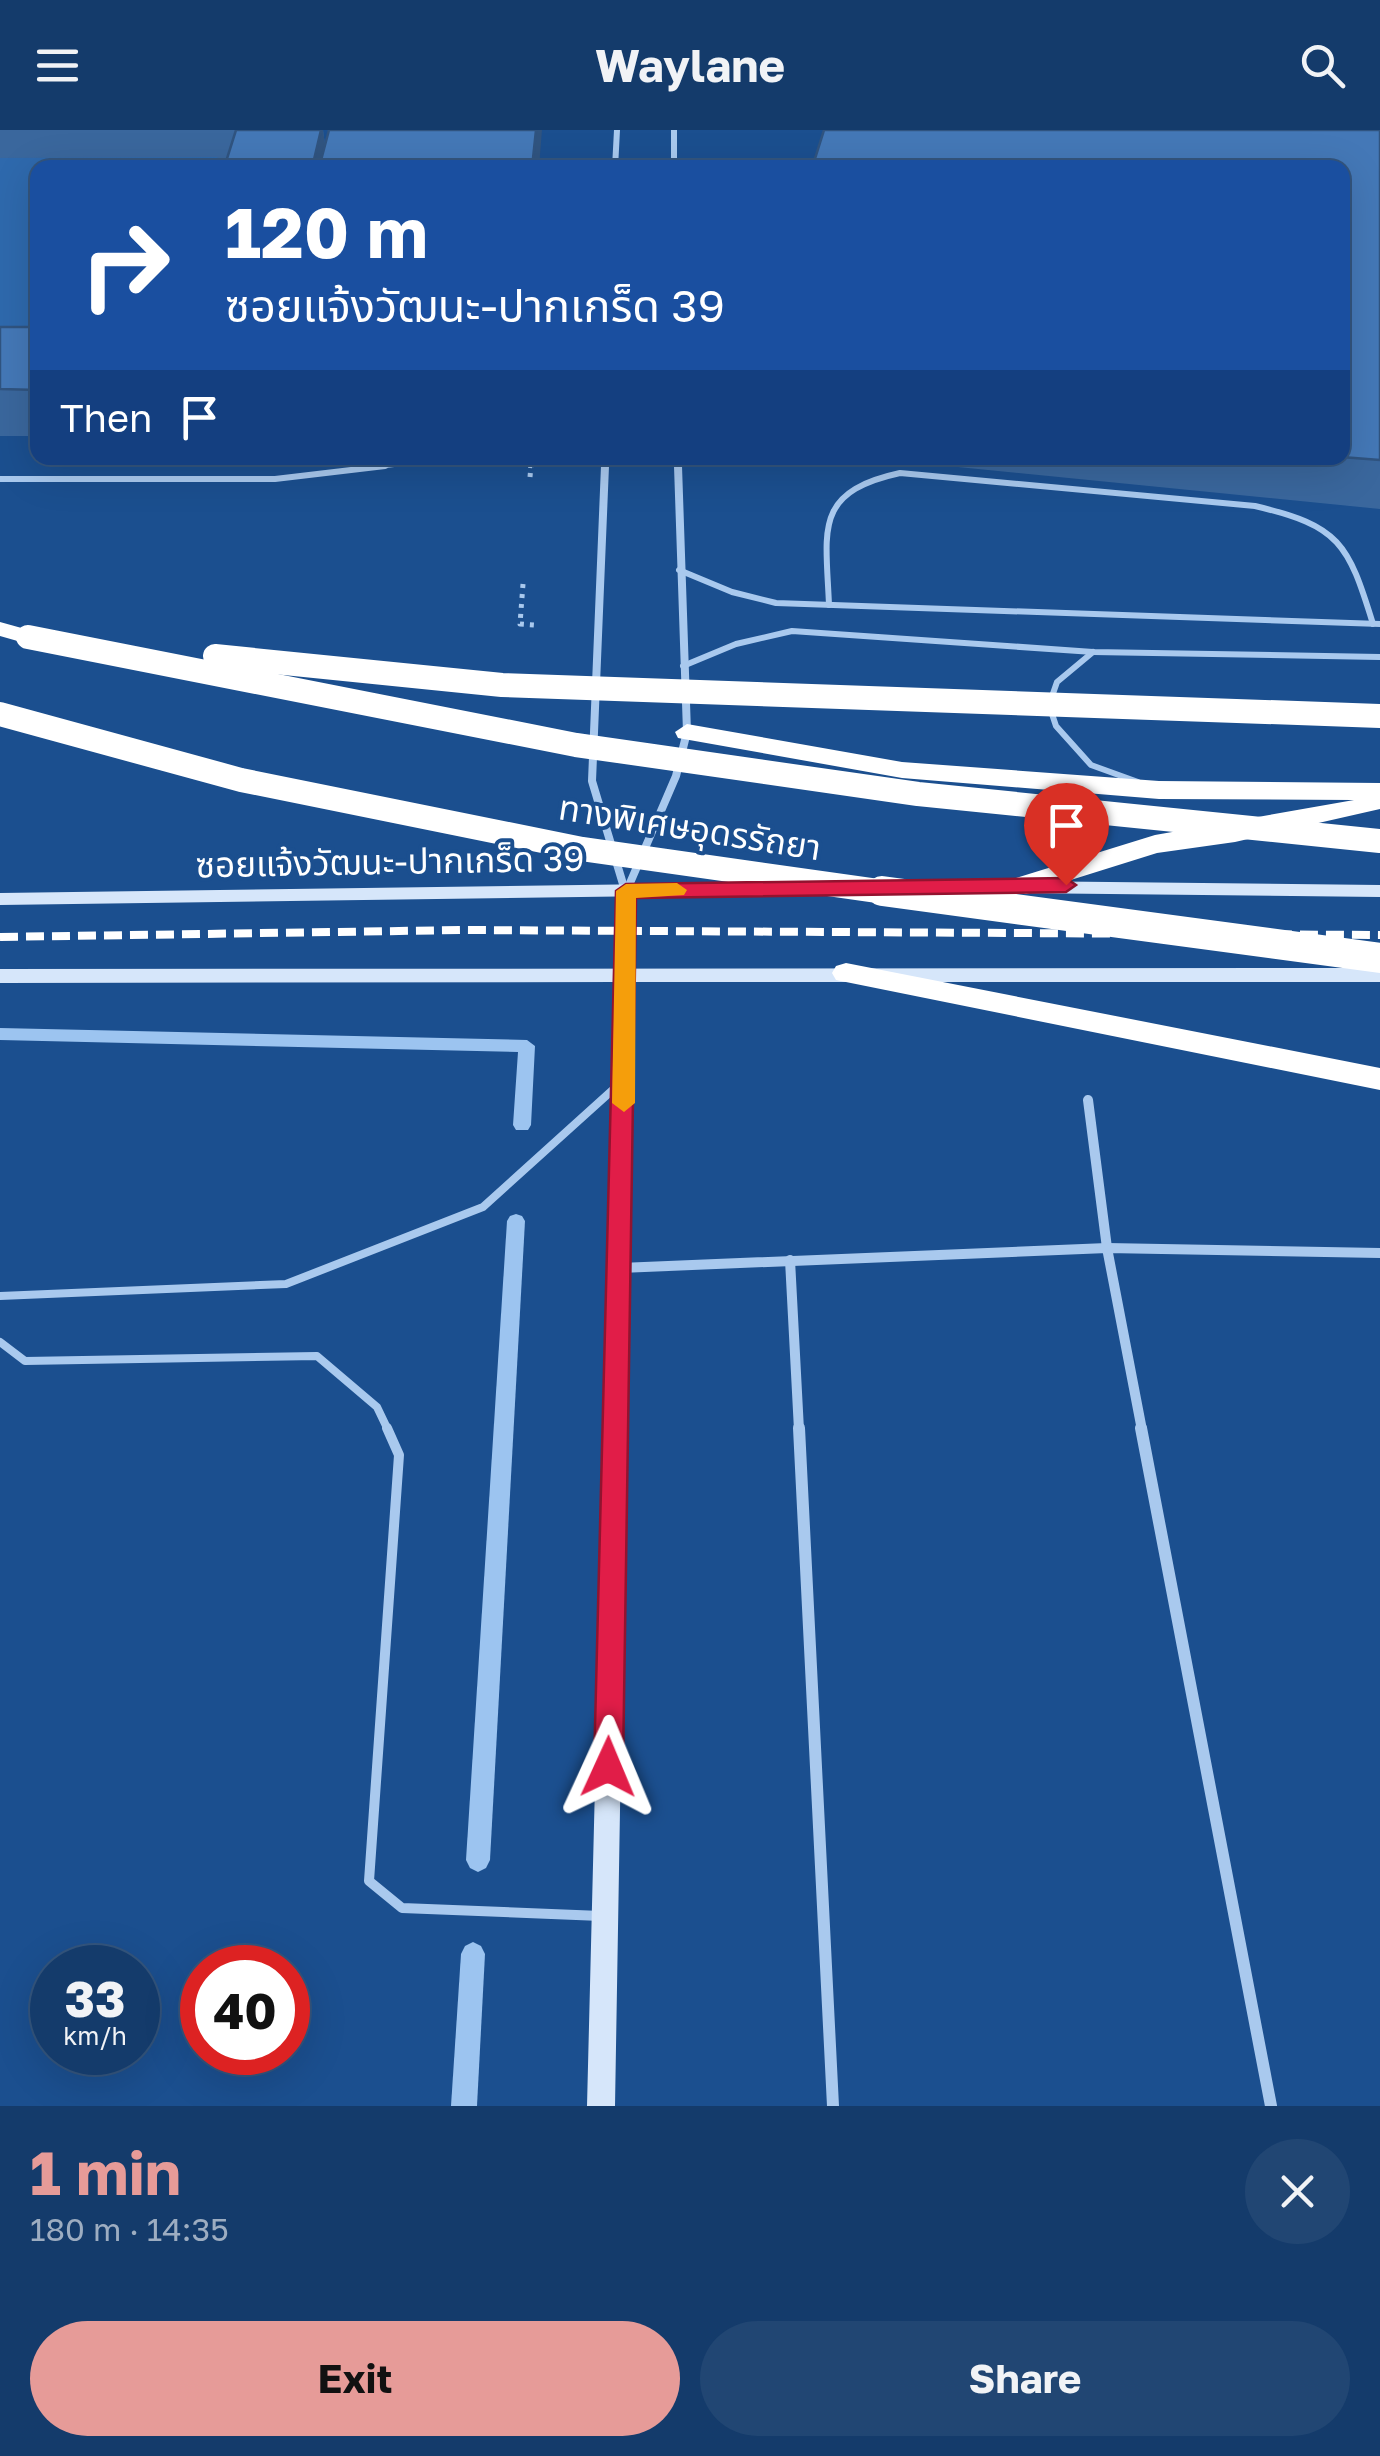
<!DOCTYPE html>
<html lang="en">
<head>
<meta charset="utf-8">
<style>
	:root { --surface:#143b6b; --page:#214673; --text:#f1f3f6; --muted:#9dadc1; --line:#33557e; --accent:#e69b98 }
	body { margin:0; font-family:"Golos Text","Noto Sans Thai",sans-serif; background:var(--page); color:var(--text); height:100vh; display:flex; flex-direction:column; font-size:38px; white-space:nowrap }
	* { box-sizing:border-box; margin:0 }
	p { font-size:32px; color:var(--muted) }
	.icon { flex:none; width:55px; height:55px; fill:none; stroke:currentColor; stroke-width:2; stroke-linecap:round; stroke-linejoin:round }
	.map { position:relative; height:1976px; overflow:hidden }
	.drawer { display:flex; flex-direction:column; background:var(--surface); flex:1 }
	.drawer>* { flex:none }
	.banner { position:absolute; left:30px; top:30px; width:1320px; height:305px; border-radius:20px; box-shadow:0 10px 40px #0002,0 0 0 2px var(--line); background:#1a4fa0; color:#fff; overflow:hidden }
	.speed { position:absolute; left:30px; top:1815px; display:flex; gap:20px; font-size:50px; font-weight:700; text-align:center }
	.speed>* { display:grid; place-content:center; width:130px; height:130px; border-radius:50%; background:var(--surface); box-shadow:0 10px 40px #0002,0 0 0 2px var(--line); line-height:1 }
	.speed small { font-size:25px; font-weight:400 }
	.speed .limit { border:15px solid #d22; background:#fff; color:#111 }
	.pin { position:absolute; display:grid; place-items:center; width:85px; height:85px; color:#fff; margin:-102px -42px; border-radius:50% 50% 50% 0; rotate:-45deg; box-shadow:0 0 10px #0007 }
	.pin .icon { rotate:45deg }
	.me { position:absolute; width:110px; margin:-55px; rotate:1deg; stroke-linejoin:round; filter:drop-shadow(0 0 8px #0008) }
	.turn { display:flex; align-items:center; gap:35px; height:210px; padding:0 30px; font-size:45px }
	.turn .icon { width:130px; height:130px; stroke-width:2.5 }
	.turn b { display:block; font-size:70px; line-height:85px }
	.then { display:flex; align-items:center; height:95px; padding:0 30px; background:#0003; gap:20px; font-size:38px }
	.round { display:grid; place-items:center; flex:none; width:105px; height:105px; border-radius:52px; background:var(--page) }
	.overview { display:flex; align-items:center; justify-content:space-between; height:170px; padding:0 30px }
	h1 { font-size:60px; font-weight:700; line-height:75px; color:var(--accent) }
	.cta { display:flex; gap:20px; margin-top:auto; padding:20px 30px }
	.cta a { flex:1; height:115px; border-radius:60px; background:var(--accent); color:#111; font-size:40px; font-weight:700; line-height:115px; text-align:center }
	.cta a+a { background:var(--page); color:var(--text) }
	header { display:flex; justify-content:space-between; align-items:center; height:130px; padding:0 30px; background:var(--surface); font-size:45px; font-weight:700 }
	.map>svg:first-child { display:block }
	.green { fill:#2e69ad }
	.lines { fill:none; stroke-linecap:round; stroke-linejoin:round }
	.stream { fill:#9cc4f0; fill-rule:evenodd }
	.path-far1 { stroke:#a9c9ee; stroke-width:4; stroke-dasharray:4 5; stroke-linecap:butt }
	.path { stroke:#a9c9ee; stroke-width:5; stroke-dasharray:4 6; stroke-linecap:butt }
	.lane-far3 { stroke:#a9c9ee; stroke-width:5 }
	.lane-far2 { stroke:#a9c9ee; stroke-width:6 }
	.lane-far1 { stroke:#a9c9ee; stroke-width:8 }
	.lane { stroke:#a9c9ee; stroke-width:10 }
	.street-far3 { stroke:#a9c9ee; stroke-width:6 }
	.street-far2 { stroke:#a9c9ee; stroke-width:8 }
	.street-far1 { stroke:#a9c9ee; stroke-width:10 }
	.street { stroke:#a9c9ee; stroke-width:12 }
	.secondary { fill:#d6e6fa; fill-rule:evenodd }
	.highway { fill:#fff; fill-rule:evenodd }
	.rail { stroke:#fff; stroke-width:8; stroke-dasharray:18 8; stroke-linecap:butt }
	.highway-bridge-far1 { stroke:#fff; stroke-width:24 }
	.highway-bridge { stroke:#fff; stroke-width:30 }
	.wall { fill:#3a679d }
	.shaded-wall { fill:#305480 }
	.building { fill:#4478b7; stroke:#305480; stroke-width:2.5 }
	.route { fill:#e11d48; stroke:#92132f; stroke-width:2.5 }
	.slow { fill:#f59e0b }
	.labels { text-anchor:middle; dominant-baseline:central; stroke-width:8; stroke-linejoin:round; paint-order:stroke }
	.street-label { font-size:35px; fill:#fff; stroke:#1b4f8f }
</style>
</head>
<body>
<header><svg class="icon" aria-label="menu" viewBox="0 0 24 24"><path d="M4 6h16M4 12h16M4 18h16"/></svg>Waylane<svg class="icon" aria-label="search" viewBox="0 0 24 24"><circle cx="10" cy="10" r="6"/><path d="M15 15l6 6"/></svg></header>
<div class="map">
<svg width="1380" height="1976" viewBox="0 0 1380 1976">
	<rect width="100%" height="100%" fill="#1b4f8f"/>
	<polygon class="green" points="0,0 327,37 38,38 37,306 0,306"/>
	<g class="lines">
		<g class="stream">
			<polygon points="0,898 527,910 535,916 531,995 528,1000 516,1000 513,995 518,922 0,910"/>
			<polygon points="516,1084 522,1086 525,1091 490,1730 486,1738 478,1742 470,1738 466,1730 507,1091 510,1086"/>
			<polygon points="473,1812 481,1816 485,1824 477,1976 451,1976 461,1824 465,1816"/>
		</g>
		<polyline class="path-far1" points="530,338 531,328"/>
		<g class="path">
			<polyline points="530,347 531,336"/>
			<polyline points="523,454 520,494 534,495"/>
		</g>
		<polyline class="lane-far3" points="364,338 450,328"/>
		<g class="lane-far2">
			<polyline points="0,349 275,349 385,336"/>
			<polyline points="679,440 732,462 776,473 1380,494"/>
			<path d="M829 475C826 400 813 362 900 343L1255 376C1340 396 1348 413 1373 494"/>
			<polyline points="1093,522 1057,552 1049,575 1056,596 1091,635 1138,652"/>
			<polyline points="683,536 736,514 792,501 1093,522 1380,527"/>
		</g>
		<g class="lane-far1">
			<polyline points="0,1166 286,1154 483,1077 617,956"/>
			<polyline points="0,1212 25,1231 317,1226 377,1277 388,1300"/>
		</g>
		<polyline class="lane" points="387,1298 399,1325 369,1751 402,1778 601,1786"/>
		<g class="street-far3">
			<polyline points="674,0 674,38"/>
			<polyline points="615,38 617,0"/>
			<polyline points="678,328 678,338"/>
			<polyline points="605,338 605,328"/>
		</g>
		<g class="street-far2">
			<polyline points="605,336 592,651 626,764"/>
			<polyline points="627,760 676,646 687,602 678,336"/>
		</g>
		<g class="street-far1">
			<polyline points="625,845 626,761"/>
			<polyline points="1088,970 1107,1118 1142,1300"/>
			<polyline points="790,1130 799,1300"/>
			<polyline points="620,1138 1107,1118 1380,1123"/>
		</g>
		<g class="street">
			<polyline points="799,1298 833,1976"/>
			<polyline points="1141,1298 1271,1976"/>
		</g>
		<g class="secondary">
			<polygon points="927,750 1380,755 1380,767 927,762 918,756"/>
			<polygon points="803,752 812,758 803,764 0,775 0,763"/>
			<polygon points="1380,838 1380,852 634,852 615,1976 587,1976 615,852 0,853 0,839"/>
		</g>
		<g class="highway">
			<polygon points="0,492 36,502 40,507 28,514 0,506"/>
			<polygon points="687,594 902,632 1159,651 1380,653 1380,679 1235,712 1157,723 1026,764 1016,762 1013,755 1016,748 1155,705 1354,670 1159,669 902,648 678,608 675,602"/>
			<polygon points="846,833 1380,938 1380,960 836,850 832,843 836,836"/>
		</g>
		<polyline class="rail" points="0,807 466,800 1380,805"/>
		<g class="highway-bridge-far1">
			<polyline points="28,507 576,615 918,664 1380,711"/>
			<polyline points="215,526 502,555 1380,586"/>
			<polyline points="0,584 241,650 582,719 899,764"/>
		</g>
		<polyline class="highway-bridge" points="882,761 1380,828"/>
	</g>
	<g class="wall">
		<polygon points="0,0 323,0 325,15 542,0 226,31 216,27 0,28"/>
		<polygon points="1380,0 1380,379 868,328 1342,328 1342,38"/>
		<rect x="0" y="197" width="38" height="109"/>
	</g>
	<g class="shaded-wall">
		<polygon points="321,0 323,0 328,38 312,38"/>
		<polygon points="536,0 542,0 539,38 532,38"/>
	</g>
	<g class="building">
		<polygon points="236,0 321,0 312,38 224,38"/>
		<polygon points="329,0 536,0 532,38 319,38"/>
		<polygon points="824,0 1380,0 1380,330 1342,327 1342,38 812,38"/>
		<polygon points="0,197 38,197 38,260 0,259"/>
	</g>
	<polygon class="route" points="1066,748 1076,755 1066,762 636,768 623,1637 619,1648 608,1652 598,1648 594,1637 616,761 626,754"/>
	<polygon class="slow" points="677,753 687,760 684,765 636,768 635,973 624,982 612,973 616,761 626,754"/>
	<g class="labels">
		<g class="street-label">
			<text transform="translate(690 697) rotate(9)">ทางพิเศษอุดรรัถยา</text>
			<text transform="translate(390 731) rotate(-1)">ซอยแจ้งวัฒนะ-ปากเกร็ด 39</text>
		</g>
	</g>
</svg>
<div class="speed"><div>33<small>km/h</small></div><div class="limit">40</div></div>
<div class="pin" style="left:1066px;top:755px;background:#d93025"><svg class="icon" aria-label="arrive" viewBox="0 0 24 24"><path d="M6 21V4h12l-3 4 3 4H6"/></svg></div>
<svg class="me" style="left:608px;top:1637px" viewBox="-20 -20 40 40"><path d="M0-17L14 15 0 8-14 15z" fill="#e11d48" stroke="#fff" stroke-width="4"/></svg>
<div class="banner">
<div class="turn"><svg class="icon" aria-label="right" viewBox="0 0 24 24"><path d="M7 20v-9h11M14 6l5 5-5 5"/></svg><div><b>120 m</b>ซอยแจ้งวัฒนะ-ปากเกร็ด 39</div></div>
<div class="then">Then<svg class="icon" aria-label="arrive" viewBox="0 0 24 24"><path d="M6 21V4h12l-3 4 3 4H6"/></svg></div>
</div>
</div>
<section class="drawer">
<div class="overview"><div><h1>1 min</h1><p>180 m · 14:35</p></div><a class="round"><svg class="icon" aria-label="close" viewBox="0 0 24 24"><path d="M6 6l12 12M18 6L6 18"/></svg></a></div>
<div class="cta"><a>Exit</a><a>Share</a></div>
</section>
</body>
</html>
